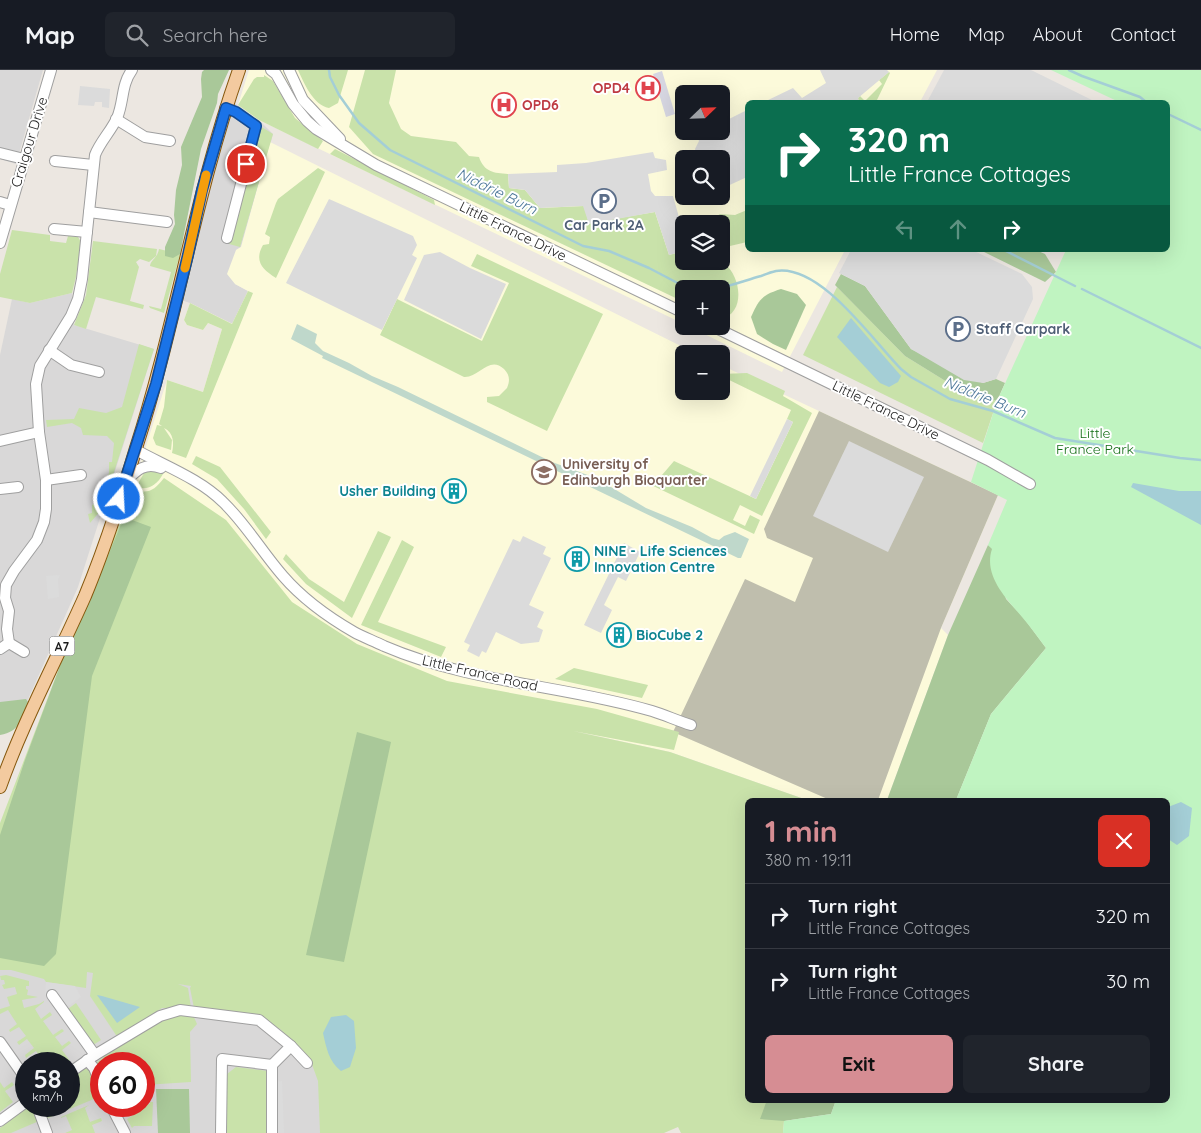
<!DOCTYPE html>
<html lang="en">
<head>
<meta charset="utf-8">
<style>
	:root { --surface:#171b24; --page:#20242c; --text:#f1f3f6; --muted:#9ea1a6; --line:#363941; --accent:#d68d93 }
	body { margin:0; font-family:Quicksand,sans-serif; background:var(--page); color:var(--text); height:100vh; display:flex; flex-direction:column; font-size:19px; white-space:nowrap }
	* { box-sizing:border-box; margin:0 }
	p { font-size:16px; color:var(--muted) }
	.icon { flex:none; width:28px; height:28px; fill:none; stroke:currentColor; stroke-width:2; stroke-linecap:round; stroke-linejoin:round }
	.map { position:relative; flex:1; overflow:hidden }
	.panel { position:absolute; left:745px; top:728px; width:425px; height:305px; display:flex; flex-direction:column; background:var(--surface); border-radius:8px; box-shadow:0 5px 20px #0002 }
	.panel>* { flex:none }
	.banner { position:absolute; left:745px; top:30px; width:425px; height:152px; border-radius:8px; box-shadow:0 5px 20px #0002; background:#0b6e4f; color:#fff; overflow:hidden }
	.needle { width:32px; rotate:67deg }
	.buttons { position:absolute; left:675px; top:15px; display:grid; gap:10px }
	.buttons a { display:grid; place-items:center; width:55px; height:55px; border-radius:8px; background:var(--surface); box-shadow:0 5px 20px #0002; font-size:25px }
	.speed { position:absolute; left:15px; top:982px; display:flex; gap:10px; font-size:25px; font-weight:700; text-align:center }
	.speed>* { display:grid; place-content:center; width:65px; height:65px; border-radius:50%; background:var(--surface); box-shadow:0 5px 20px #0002; line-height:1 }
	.speed small { font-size:12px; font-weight:400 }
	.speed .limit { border:8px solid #d22; background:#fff; color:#111 }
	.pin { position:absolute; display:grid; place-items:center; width:42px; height:42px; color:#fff; margin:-21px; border:2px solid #fff; border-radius:50%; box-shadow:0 1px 5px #0007 }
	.me { position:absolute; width:55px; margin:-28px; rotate:19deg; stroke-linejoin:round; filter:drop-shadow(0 0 4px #0008) }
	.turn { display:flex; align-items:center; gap:18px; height:105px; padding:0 20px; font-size:22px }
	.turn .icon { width:65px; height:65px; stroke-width:2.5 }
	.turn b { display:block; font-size:35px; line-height:42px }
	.lanes { display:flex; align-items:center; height:48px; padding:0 20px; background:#0003; justify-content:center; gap:25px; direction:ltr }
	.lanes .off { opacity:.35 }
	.round { display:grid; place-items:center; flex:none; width:52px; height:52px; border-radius:8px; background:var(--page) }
	.summary { display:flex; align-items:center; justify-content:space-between; height:85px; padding:0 20px }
	h1 { font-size:30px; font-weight:700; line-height:38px; color:var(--accent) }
	.primary-button { display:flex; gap:10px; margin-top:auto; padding:10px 20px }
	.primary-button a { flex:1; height:58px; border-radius:8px; background:var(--accent); color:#111; font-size:20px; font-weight:700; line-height:58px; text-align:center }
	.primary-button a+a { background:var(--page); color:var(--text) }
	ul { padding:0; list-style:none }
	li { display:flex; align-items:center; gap:15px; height:65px; padding:0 20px; border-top:1px solid var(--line) }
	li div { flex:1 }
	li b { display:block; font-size:19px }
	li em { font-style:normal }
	header { display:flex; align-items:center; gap:30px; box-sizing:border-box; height:70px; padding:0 25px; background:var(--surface); border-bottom:1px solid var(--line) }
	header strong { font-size:24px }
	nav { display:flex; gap:28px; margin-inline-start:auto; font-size:18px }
	.search { width:350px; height:45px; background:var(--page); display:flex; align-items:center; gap:12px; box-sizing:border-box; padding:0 18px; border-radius:8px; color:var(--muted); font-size:19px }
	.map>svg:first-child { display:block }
	.residential { fill:#d9d8d8; fill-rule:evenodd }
	.education { fill:#fcfada; fill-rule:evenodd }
	.construction { fill:#bfbead }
	.grass { fill:#c9e2aa }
	.forest { fill:#a9c899 }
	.wetland { fill:#bfd8cb }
	.park { fill:#c0f4c1 }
	.parking { fill:#dbdbdb }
	.plaza { fill:#d6d6e1 }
	.water { fill:#a4ced6 }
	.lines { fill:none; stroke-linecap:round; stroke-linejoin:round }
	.stream { stroke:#a4ced6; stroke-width:2.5 }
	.minor-casing { stroke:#9f9f9f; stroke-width:12 }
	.major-casing { stroke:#85570c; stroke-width:14 }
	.minor { stroke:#fff; stroke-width:10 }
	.major { stroke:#f3ca9f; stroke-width:12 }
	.route-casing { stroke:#114b97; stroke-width:12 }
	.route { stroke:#1a73e8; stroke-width:9 }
	.slow { stroke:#f59e0b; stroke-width:9 }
	.labels { text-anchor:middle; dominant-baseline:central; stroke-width:4; stroke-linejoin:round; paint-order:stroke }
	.shield { fill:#fff; stroke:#5f5f5f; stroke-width:1 }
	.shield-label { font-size:12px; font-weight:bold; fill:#1b1b1b }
	.health-label { font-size:14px; font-weight:bold; fill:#be3a42; stroke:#fff; text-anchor:end }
	.street-label { font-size:14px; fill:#1b1b1b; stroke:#fff }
	.service-label { font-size:14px; font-weight:bold; fill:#4e5e75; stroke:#fff }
	.park-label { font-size:14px; fill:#146e16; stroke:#fff }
	.education-label { font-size:14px; font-weight:bold; fill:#785e54; stroke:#fff; text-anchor:start }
	.culture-label { font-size:14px; font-weight:bold; fill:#0d838f; stroke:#fff; text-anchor:start }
	.water-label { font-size:15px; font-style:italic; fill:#4d789a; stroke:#fff }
</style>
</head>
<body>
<header>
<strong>Map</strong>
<div class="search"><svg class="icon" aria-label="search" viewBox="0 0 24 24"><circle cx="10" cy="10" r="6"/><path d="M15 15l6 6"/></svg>Search here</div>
<nav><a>Home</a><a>Map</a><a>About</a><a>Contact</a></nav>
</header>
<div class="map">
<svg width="1201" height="1063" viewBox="0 0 1201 1063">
	<rect width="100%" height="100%" fill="#ece7e1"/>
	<g class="residential">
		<polygon points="0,0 43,0 16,94 0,89"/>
		<polygon points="233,32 259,50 273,64 241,177 236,180 235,214 248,221 233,254 190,233 181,230 213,97"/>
		<polygon points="72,223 74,255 154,279 78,517 25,636 0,638 0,285 12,229 30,233"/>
		<path d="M0 888 285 929 397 1063H0ZM26 994H69V1036H26ZM101 994H144V1036H101Z"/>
	</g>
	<g class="education">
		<path d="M249 0H937L920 32H748V180H845L782 302 688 256H721V219H684V254L259 50 238 35ZM684 24H721V61H684ZM684 89H721V126H684ZM684 154H721V191H684Z"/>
		<polygon points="270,72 697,284 684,284 684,321 721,321 721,295 998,425 941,558 948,565 887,730 807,730 670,682 542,654 450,644 128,433 167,310 203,322 222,259 208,253 203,260 187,255 184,250 190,233 232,254 248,221 235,214 227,204 236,180 241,177"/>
	</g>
	<polygon class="construction" points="819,341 998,425 941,558 878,730 830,730 673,662 745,509 795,532 813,488 767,468 764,459"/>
	<g class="grass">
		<path d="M298 0H348L338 33 329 38C313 35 304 13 298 0Z"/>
		<path d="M365 0H396L389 33 401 59 411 66 456 72 469 86 479 87C484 102 494 103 508 104L509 118 525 120 540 138 584 136 589 153 655 142 669 185 684 181V191H715L721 195 725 194C741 207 746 243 721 249V219H684V232L373 84 349 57Z"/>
		<polygon points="889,2 890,3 876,32 859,32 858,28 860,26 865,31 882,14 879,10"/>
		<polygon points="264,5 273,11 295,48 323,71 318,79 259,50 238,35 254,9 257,7 264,7"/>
		<polygon points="260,56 273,64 240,177 229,174"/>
		<polygon points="335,79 434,130 435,135 330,84"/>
		<path d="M318 98 325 102 276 208C262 199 254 191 263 175L269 174 270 167 265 164 276 133 278 129Z"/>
		<polygon points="747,140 747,172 730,176 721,169 721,154 712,154 714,148 720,144 735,145"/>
		<polygon points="12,160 50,165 50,171 66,173 68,166 78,167 81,172 76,207 72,223 30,233 0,227 0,204"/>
		<polygon points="93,171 157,179 156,186 149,192 140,189 136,192 139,197 130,231 144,235 143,239 96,227 86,259 74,255 86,225"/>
		<path d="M159 179 180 184 164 243 150 238 149 236 161 239 171 202 150 196C151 189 157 189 159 179Z"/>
		<path d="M477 184 603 244 547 361 487 332V327L499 326 507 318C510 311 510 305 504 299 489 285 479 308 464 307L380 265 397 229 482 271 509 213 471 196Z"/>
		<polygon points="837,217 905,286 960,320 997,331 983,373 803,285"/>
		<path d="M248 221 253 223 186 388 172 383C174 373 174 363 164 358L172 370 171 380 156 375 153 368 157 355 162 356 159 354 164 337 167 310 203 322 222 259 208 253 203 260 187 255 184 250 190 233 232 254Z"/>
		<polygon points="139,274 154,279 102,439 90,453 88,444 92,443 92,435 99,432 109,403 109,392 112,392 114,373 107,366 83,365 81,358 72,353 47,357 46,350 74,349 79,338 106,343 122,337"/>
		<polygon points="747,303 785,321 783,326 812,343 762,446 740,435 733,450 745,456 750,445 760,450 754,464 647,413 651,406 656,408 662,405 674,391 756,429 793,352 787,349 791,340 721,306 721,304"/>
		<polygon points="196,386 220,397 271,462 266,469 244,439 217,409 192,394"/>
		<path d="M150 400 163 404C157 415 148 421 136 417L144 403Z"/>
		<path d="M164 408 226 450 292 532 357 574 447 611 597 639 679 662 674 680 573 661 670 682 807 730H748V1030H836L784 1051 783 1063H681L678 1057 664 1063H320L318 1011 310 989 280 959 260 949 194 938 190 918 191 916 178 914 188 918 191 938H162L118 968 90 926 93 903 87 902 86 918 46 912 44 909 11 900H0V753L63 588 134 420C150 424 154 420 164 408Z"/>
		<polygon points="378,461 391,467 352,548 306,514 283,489 286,484 309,509 344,532"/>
		<polygon points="402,470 414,477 378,552 446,577 441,587 361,555"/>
		<polygon points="574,598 648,615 642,628 555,609"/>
		<polygon points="6,905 29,911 29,916 26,916 26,919 28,920 27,925 38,927 22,930 24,938 39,934 44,931 44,932 35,939 41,949 50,942 52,945 43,951 53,965 62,959 64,961 55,967 62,976 69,971 71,973 62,980 70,991 67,994 45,994 42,991 38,994 33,994 41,988 36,981 26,988 25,985 34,978 27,969 19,975 17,972 26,966 19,957 10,962 9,960 17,954 8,940 0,944 0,939 10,936 7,927 17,924 15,917 4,919 2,915 5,914 4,910 1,910 0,906"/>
		<polygon points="76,933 101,970 93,975 68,939"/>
		<path d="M181 944 193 945 197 954 190 962 191 1012 144 1015V994H101V1008L95 994C118 974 152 953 181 944Z"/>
		<polygon points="236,997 268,1001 269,1063 227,1063 227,1004"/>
		<polygon points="80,999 89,999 95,1008 101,1026 46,1049 41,1036 69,1036 69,1007"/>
		<polygon points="0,1012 4,1018 12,1012 14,1015 5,1021 13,1032 0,1042"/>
		<polygon points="150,1032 153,1032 152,1056 134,1056 132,1058 127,1049 135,1044 126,1047 120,1036 144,1036 144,1034 150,1034"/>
		<polygon points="89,1035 85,1038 90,1052 101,1048 102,1051 92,1055 95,1063 65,1063 72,1060 66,1046 61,1048 61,1047"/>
		<polygon points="25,1039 32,1040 34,1039 39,1051 11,1063 0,1063 0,1058"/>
	</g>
	<g class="forest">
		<polygon points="204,0 229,0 218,24 217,33 201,79 180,184 173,188 165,186 165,177 175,154 174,145 176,120 182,95 181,77 202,27 201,9 202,2"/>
		<polygon points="980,180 1036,180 1045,184 1056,202 1045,212"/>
		<polygon points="841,204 865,216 911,279 983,313 996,309 1005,313 997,331 960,320 905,286 835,215"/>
		<path d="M781 219 797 224 806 235 786 280 773 274 757 264 751 247C759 229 762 225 781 219Z"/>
		<polygon points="124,447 151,457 92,606 56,884 44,896 0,888 0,765 25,690 63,588 95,517"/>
		<polygon points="988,475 993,479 1006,529 1023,547 1046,578 991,644 956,730 887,730 948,565"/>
		<path d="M26 629 28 632C20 650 21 661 0 665V632Z"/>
		<polygon points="357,662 391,672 344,892 306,885"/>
		<polygon points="156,1019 189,1019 190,1063 158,1063"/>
		<polygon points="767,1030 836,1030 831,1044 784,1051 760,1049"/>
	</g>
	<polygon class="wetland" points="297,254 317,264 315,273 323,281 349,293 372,306 398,317 552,392 596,408 646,438 692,457 712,468 719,470 724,466 735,462 749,469 741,488 738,488 322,288 323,286 291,269"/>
	<path class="park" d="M1051 0H1201V1063H783L784 1051 831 1044 836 1030H1168V730H956L991 644 1046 578C1038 568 1031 557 1022 547 1007 529 983 506 992 479L988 475 1007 430 971 412 997 331 1066 180H1168V32H1119Z"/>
	<g class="parking">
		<polygon points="820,0 887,0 889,2 858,28 859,32 764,32 793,18 802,28 826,13"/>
		<polygon points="944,0 1031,0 1096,32 927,32"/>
		<polygon points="80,16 110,19 109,38 102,37 102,32 95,32 94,36 78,35"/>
		<polygon points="747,40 747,107 721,119 721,89 697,89 695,79 699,71 697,65 704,61 721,61 721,53"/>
		<polygon points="653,82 655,88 666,90 667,100 648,104 651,121 655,126 673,126 684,165 684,181 669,185 655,142 589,154 583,136 540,138 525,120 509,118 508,104 557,102 557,95 586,93"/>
		<polygon points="329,129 413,166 417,175 412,185 417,188 382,260 286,213"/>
		<polygon points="851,180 972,180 1022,204 1032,217 1033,229 996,309 983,313 964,310 911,279 865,216 839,203"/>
		<polygon points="440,182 470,198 506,214 481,269 404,230 424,185"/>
		<polygon points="787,349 793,352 756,429 750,426"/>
		<polygon points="849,371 924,407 888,482 813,446"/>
		<polygon points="523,466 546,477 543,484 551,488 529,535 544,542 537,557 543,560 539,572 521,574 496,562 486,583 482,581 479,587 467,581 470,575 464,572 513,469 520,472"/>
		<polygon points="624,473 640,482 626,511 618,507 604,535 612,540 601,563 584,555"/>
		<polygon points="60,505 58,509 59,527 48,529 46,506"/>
		<polygon points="46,912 75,916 81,927 63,940 52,925 45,925"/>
		<polygon points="282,1011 284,1063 277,1063 275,1012"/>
	</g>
	<polygon class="plaza" points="662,1 675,44 666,47 653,4"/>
	<g class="water">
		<polygon points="851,248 901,306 898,312 889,317 880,313 837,267"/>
		<polygon points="1133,413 1179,421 1201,421 1201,455 1131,417"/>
		<polygon points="1181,732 1192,738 1189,766 1177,775 1168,769 1168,737"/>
		<polygon points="97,925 102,926 140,937 117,953"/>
		<path d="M346 945 354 951 356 978 350 997 341 1001C329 992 326 977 323 963L331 947Z"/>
	</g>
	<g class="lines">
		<g class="stream">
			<polyline points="329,0 330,7 339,25 359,53 390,80 583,176 609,181 649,198 689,219"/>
			<polyline points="1069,0 1082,6 1140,27 1146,32"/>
			<polyline points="1168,44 1201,60"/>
			<polyline points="1004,180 1075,216"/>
			<path d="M713 219C729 217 746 210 761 206 766 204 771 202 776 201 821 194 873 271 901 299L911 307 950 329 993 341 1055 368 1180 388 1201 390"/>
			<polyline points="1082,219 1201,278"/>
		</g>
		<defs>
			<g id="minor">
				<polyline points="271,0 276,4 293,34 307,51 316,59 376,95 684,243"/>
				<polyline points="289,0 303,30 340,69"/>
				<polyline points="225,38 236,42 256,56 227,168"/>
				<polyline points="116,49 145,67 170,71"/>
				<polyline points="0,83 24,89"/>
				<polyline points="55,91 93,95"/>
				<polyline points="0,132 10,135"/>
				<polyline points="89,142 167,152"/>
				<polyline points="54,159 87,162"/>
				<polyline points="0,173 51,0"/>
				<polyline points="712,256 988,390 1030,414"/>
				<polyline points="49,280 71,295 99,302"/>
				<polyline points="0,371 39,362"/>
				<path d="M136 380C165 396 200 409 223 432 246 454 262 482 283 506 302 528 328 547 354 562 363 567 374 571 384 576 470 613 563 615 652 641 665 645 678 651 691 655"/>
				<polyline points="46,410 81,405"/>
				<path d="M126 411C137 400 145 392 161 398"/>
				<polyline points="0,419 18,417"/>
				<path d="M9 573 7 559 9 541 5 528 6 515 14 501 37 470 44 452 46 439V410L39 362 36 314 40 296 71 246 78 229 82 209 95 85C100 72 111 61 117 48 124 32 121 15 132 0"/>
				<polyline points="0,579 9,573 24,582"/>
				<polyline points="52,925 95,985"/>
				<polyline points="0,972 26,1009"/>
				<polyline points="87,990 94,998 101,1015"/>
				<polyline points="69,1003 95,985 160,946 180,940 259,950 291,976 307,993"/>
				<polyline points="37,1036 47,1063"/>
				<polyline points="111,1036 125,1063"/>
				<polyline points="0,1051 26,1032"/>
				<polyline points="221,1063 222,989 272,995"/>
				<polyline points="272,1063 272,995 291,976"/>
			</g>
			<path id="major" d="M0 717C23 652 57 589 85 526 105 478 121 428 136 378 176 254 195 124 239 0"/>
		</defs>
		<use href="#minor" class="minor-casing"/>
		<use href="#major" class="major-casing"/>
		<use href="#minor" class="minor"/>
		<use href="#major" class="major"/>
	</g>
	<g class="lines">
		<defs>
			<polyline id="route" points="119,429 156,314 188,185 202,120 226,38 236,42 256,56 246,94"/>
		</defs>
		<use href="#route" class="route-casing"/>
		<use href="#route" class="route"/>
		<polyline class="slow" points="185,198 206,105"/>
	</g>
	<defs>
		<symbol id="hospital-ring" viewBox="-11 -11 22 22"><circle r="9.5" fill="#fff" stroke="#e0444e" stroke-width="1.5"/><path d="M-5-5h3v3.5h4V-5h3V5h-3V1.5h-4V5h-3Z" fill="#e0444e"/></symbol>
		<symbol id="parking-ring" viewBox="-11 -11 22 22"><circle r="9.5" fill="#fff" stroke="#5c6f8a" stroke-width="1.5"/><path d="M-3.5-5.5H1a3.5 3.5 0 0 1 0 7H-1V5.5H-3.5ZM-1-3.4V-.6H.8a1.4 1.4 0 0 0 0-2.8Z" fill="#5c6f8a"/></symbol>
		<symbol id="university-ring" viewBox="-11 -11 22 22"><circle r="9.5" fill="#fff" stroke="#8d6e63" stroke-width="1.5"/><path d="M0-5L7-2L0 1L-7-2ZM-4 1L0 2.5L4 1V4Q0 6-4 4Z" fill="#8d6e63"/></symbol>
		<symbol id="building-ring" viewBox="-11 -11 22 22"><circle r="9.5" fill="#fff" stroke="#0f9aa8" stroke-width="1.5"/><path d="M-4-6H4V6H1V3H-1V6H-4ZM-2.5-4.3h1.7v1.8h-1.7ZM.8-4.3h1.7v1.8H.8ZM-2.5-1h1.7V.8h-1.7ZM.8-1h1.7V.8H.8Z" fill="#0f9aa8"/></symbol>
	</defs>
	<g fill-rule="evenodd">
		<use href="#hospital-ring" x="634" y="4" width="28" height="28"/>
		<use href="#hospital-ring" x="490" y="21" width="28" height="28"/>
		<use href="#parking-ring" x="590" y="117" width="28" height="28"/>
		<use href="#parking-ring" x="944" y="245" width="28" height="28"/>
		<use href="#university-ring" x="530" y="388" width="28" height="28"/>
		<use href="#building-ring" x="440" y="407" width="28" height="28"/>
		<use href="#building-ring" x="563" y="475" width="28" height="28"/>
		<use href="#building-ring" x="605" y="551" width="28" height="28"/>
	</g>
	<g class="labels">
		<rect class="shield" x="49.5" y="566.5" width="25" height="19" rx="4"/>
		<g class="shield-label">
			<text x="62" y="576">A7</text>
		</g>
		<g class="health-label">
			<text x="630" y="18">OPD4</text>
			<text x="522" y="35" text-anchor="start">OPD6</text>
		</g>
		<g class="street-label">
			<text transform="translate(29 72) rotate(-73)">Craigour Drive</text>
			<text transform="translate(513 161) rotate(26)">Little France Drive</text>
			<text transform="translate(886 340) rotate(26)">Little France Drive</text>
			<text transform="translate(480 603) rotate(13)">Little France Road</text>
		</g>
		<g class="service-label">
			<text x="604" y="155">Car Park 2A</text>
			<text x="976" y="259" text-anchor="start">Staff Carpark</text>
		</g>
		<g class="park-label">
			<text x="1095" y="363">Little<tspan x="1095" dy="16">France Park</tspan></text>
		</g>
		<g class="education-label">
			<text x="562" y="394">University of<tspan x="562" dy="16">Edinburgh Bioquarter</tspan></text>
		</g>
		<g class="culture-label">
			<text x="436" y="421" text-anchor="end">Usher Building</text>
			<text x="594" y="481">NINE - Life Sciences<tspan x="594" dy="16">Innovation Centre</tspan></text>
			<text x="636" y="565">BioCube 2</text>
		</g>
		<g class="water-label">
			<text transform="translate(497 121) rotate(26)">Niddrie Burn</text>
			<text transform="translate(985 327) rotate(22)">Niddrie Burn</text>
		</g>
	</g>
</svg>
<div class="buttons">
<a><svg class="needle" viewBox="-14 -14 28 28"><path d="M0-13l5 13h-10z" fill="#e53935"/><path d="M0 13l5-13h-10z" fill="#9ea1a6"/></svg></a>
<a><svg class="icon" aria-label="search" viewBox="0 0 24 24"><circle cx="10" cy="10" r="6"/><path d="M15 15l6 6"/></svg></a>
<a><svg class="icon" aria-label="layers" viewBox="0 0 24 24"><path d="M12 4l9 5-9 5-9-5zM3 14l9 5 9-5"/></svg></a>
<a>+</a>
<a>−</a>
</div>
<div class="speed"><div>58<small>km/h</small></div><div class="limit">60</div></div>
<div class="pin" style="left:246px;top:94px;background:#d93025"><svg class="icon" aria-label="arrive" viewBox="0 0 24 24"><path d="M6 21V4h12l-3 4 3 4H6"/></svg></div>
<svg class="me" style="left:119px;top:429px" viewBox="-20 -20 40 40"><circle r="17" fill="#1a73e8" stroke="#fff" stroke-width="3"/><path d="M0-11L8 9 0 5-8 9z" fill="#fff"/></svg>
<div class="banner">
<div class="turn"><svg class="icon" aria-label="right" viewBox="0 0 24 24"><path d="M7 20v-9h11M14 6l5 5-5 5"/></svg><div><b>320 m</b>Little France Cottages</div></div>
<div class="lanes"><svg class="icon off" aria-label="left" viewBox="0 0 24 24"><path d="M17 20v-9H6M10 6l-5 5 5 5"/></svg><svg class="icon off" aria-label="ahead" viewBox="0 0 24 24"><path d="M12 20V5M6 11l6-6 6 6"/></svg><svg class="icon" aria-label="right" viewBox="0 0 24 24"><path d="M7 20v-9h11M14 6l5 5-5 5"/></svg></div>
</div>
<section class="panel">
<div class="summary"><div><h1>1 min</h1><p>380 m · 19:11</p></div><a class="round" style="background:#d93025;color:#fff"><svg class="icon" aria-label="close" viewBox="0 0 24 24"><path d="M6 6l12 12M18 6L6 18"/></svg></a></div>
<ul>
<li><svg class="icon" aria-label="right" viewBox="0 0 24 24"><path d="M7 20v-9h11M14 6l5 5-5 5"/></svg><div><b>Turn right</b><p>Little France Cottages</p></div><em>320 m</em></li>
<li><svg class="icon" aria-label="right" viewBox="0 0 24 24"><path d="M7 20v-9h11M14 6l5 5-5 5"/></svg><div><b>Turn right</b><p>Little France Cottages</p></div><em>30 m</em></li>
</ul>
<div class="primary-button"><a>Exit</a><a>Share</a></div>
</section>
</div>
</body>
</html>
